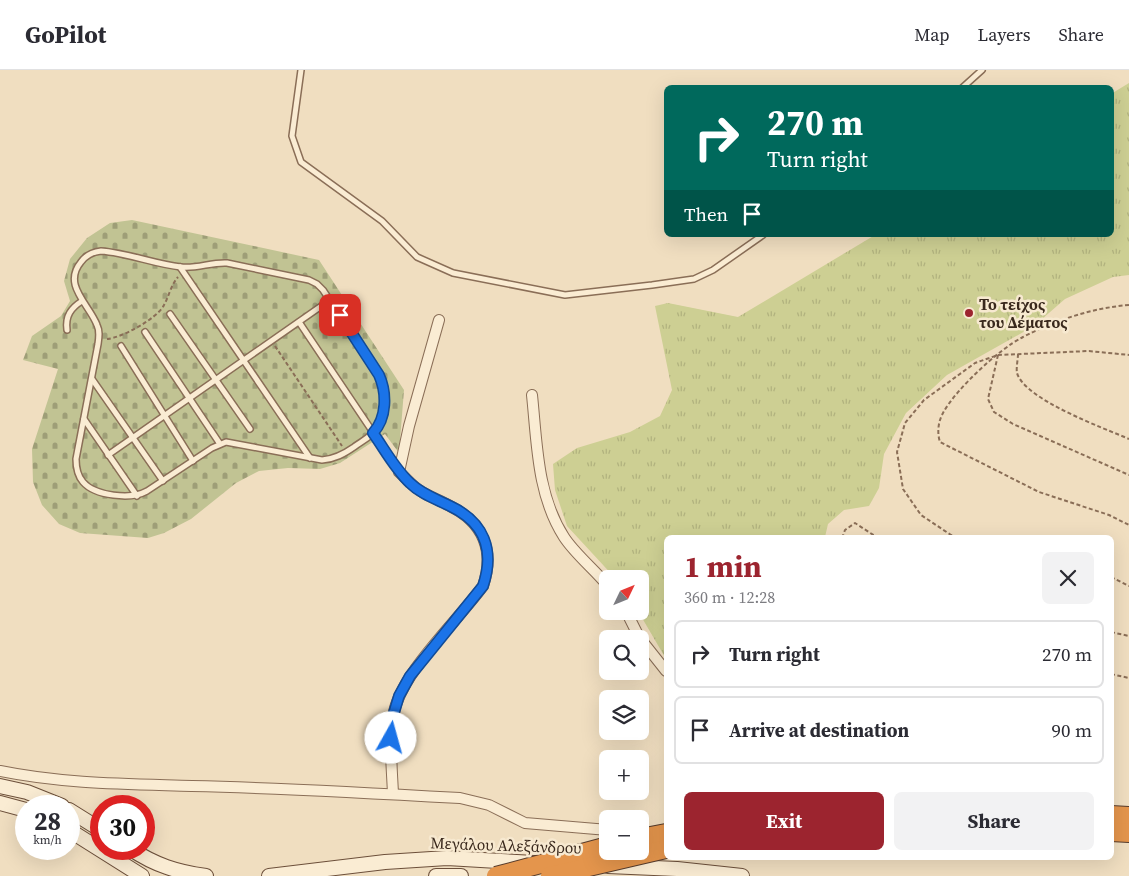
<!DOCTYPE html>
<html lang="en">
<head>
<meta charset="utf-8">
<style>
	:root { --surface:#fff; --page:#f2f2f3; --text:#2b2b33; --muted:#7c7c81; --line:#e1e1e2; --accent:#9c242f }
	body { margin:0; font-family:"Source Serif 4",serif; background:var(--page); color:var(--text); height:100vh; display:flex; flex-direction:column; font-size:19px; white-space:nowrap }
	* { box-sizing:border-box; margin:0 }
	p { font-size:16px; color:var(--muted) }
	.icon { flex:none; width:28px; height:28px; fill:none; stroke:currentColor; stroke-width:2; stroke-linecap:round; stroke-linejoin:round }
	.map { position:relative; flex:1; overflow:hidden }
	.details { position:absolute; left:664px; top:465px; width:450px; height:325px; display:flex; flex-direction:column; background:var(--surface); border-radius:8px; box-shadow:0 5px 20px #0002 }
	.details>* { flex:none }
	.guide { position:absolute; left:664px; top:15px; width:450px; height:152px; border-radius:8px; box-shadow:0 5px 20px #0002; background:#00695c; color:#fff; overflow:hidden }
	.needle { width:32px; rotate:47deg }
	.buttons { position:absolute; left:599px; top:500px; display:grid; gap:10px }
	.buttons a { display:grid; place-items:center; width:50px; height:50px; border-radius:8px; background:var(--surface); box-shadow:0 5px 20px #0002; font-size:25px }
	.speed { position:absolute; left:15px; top:725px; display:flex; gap:10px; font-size:25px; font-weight:700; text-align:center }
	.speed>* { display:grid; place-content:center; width:65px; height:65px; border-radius:50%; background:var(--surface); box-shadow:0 5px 20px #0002; line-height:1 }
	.speed small { font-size:12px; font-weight:400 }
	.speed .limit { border:8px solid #d22; background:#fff; color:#111 }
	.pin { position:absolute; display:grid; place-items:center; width:42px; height:42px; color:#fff; margin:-21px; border-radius:10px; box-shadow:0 2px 8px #0006 }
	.me { position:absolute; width:55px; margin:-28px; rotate:7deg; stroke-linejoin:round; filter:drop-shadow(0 0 4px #0008) }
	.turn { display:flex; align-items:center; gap:18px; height:105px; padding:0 20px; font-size:22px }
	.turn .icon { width:65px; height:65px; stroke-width:2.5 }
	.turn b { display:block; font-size:35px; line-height:42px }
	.then { display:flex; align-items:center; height:48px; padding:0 20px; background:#0003; gap:10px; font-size:19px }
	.round { display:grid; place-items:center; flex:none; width:52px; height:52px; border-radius:8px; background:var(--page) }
	.head { display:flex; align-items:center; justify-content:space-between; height:85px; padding:0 20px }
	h1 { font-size:30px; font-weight:700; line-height:38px; color:var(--accent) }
	.cta { display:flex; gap:10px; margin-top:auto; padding:10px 20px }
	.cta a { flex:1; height:58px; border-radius:8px; background:var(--accent); color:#fff; font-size:20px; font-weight:700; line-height:58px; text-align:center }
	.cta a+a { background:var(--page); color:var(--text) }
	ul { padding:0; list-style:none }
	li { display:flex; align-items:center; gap:15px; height:68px; margin:0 10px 8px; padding:0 10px; border:2px solid var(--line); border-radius:8px }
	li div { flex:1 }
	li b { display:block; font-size:19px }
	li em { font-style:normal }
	header { display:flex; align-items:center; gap:30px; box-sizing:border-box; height:70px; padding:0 25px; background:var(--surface); border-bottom:1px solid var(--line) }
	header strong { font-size:24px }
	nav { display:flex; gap:28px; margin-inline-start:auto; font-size:18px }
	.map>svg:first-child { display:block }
	.grass { fill:url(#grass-tufts) }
	.cemetery { fill:url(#cemetery-stones) }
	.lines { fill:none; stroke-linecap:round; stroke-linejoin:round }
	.service-casing { stroke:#8a6e57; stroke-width:8 }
	.minor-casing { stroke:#8a6e57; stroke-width:12 }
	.secondary-casing { stroke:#6c4f3a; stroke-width:16 }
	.motorway-casing { stroke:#573c2c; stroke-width:20 }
	.path { stroke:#8a6e57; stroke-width:2; stroke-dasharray:4 2.5; stroke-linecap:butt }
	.service { stroke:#faecd3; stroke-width:5 }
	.minor { stroke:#faecd3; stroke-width:10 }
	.secondary { stroke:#faecd3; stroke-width:14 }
	.motorway { stroke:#e4954c; stroke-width:18 }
	.motorway-bridge-casing { stroke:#573c2c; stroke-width:20; stroke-linecap:butt }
	.motorway-bridge { stroke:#e4954c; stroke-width:18 }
	.route-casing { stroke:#114b97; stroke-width:12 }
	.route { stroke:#1a73e8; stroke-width:9 }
	.poi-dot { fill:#9c242f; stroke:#f7e9d0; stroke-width:2 }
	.labels { text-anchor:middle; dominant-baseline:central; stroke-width:5; stroke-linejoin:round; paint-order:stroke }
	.poi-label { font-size:16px; font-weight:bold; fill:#39281c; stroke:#f7e9d0; text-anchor:start }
	.street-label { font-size:16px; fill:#39281c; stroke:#f7e9d0 }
</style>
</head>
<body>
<header>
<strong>GoPilot</strong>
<nav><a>Map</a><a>Layers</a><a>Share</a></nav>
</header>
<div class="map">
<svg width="1129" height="806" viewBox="0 0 1129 806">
	<defs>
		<pattern id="grass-tufts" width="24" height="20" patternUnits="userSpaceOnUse" patternTransform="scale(1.25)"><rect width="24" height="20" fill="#cdcf93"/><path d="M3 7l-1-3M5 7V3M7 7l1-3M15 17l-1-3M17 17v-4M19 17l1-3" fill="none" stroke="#b1b27e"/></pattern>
		<pattern id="cemetery-stones" width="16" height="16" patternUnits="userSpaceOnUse" patternTransform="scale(1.25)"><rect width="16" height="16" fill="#c1c393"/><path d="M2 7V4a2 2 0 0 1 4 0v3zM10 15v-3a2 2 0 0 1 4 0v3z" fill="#9e9e77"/></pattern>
	</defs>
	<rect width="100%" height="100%" fill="#f0dec0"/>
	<polygon class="grass" points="1129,13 1129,205 1113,207 1065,229 1034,256 947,305 906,343 884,384 879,418 869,436 844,440 828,454 825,467 666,468 666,589 638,541 640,541 640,509 616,509 567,456 555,420 553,394 577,378 630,362 660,346 672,320 655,236 668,233 738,247 875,165 1111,165 1111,24"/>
	<polygon class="cemetery" points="132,150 319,190 404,320 399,383 385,364 340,393 320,399 288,398 259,401 236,413 191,449 164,463 148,468 80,463 59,454 42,435 33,412 32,379 58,299 23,290 32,266 61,246 70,231 64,211 70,189 87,168 110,153"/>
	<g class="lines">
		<defs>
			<g id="service">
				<polyline points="301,0 292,66 301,92 382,151 417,187 453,203 565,225 652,215 694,209 713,200 763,165"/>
				<polyline points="962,18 982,0"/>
				<path d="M101 181C128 183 154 194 181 197 197 199 211 192 227 193L309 210 317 214 323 220 379 305C386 320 387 342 378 357 373 366 362 371 354 377 344 384 335 389 322 390L226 372 212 378 147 421C131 430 95 426 83 412 77 405 76 397 76 389L98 274C99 267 100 261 97 255 89 234 62 215 81 192 86 185 92 182 101 181Z"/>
				<polyline points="180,197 310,388"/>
				<polyline points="170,244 250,359"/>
				<polyline points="299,252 399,401"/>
				<path d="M67 260C65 246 71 238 82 231"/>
				<polyline points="145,262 220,374"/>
				<polyline points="121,276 193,391"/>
				<polyline points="92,309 163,411"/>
				<polyline points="84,349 137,426"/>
				<polyline points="108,385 330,230"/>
			</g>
			<g id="minor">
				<path d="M532 325C537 373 537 425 564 467 575 484 594 499 608 516"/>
				<polyline points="626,541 639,567 666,601"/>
				<path d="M0 701C63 714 128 714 192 716 281 718 371 723 460 728L489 735 525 753 608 760"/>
				<path d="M393 724C392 699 389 673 393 647 399 604 457 552 483 516 495 481 483 452 450 436 440 430 429 427 419 420 411 415 406 408 399 402L409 356 439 250"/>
			</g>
			<g id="secondary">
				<polyline points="0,716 27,722 62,736"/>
				<polyline points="0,733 26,740"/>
				<polyline points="69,740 101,760"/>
				<polyline points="69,760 142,806"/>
				<path d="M131 779C155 795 177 802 206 806"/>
				<polyline points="608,796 677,799 742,806"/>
				<polyline points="269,806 385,792 447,788 534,793"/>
				<polyline points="436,806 461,806"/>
			</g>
			<g id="motorway">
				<polyline points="1111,745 1129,746"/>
				<polyline points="1111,762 1129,763"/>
			</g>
		</defs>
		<use href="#service" class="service-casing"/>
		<use href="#minor" class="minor-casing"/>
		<use href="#secondary" class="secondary-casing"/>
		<use href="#motorway" class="motorway-casing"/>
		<g class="path">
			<path d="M1129 235C1092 238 1056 250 1023 267 999 279 956 319 943 343 938 352 937 363 940 372L1039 422 1109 445 1129 455"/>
			<path d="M107 269C121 268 157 249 164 235 169 226 171 215 178 207"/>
			<polyline points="275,276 342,376"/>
			<path d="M1018 284C1018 289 1016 298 1017 303 1025 330 1104 358 1129 369"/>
			<polyline points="998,285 988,329 994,342 1013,354 1129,405"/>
			<polyline points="842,468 845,460 855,453 878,468"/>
			<polyline points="958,468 951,465 921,445 903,419 897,382 905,353 924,330 975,293 998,285 1089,281 1129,285"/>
			<polyline points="1111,507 1129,516"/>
			<polyline points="1111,562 1129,566"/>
			<polyline points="1111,604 1129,608"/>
		</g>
		<use href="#service" class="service"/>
		<use href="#minor" class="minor"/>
		<use href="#secondary" class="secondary"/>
		<use href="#motorway" class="motorway"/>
		<defs>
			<g id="motorway-bridge">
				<polyline points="640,768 666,763"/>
				<polyline points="496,806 608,776"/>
				<polyline points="550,806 666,779"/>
			</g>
		</defs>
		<use href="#motorway-bridge" class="motorway-bridge-casing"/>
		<use href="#motorway-bridge" class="motorway-bridge"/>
	</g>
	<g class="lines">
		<defs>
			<path id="route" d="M340 245 379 305C387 323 387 348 373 363 385 380 395 399 410 413 421 424 436 429 450 436 484 452 495 480 483 516L410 606 399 626 393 646 391 668"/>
		</defs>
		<use href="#route" class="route-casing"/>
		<use href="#route" class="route"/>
	</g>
	<circle class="poi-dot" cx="969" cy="243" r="5"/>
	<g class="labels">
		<g class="poi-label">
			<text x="979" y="234">Το τείχος<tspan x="979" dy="18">του Δέματος</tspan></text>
		</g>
		<g class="street-label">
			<text transform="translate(506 775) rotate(2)">Μεγάλου Αλεξάνδρου</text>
		</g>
	</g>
</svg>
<div class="buttons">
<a><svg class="needle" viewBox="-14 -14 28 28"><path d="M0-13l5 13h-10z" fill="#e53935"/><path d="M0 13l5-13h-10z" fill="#7c7c81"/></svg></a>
<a><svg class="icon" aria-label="search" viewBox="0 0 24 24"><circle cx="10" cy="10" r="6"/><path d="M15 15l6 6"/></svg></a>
<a><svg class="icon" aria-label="layers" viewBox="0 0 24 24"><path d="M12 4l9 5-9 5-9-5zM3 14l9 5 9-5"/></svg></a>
<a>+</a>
<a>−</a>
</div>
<div class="speed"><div>28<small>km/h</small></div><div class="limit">30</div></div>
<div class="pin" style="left:340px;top:245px;background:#d93025"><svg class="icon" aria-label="arrive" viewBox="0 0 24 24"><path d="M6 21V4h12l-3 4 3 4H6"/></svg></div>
<svg class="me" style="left:391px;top:668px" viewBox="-20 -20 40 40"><circle r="19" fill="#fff"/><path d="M0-13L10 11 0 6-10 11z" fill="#1a73e8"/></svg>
<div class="guide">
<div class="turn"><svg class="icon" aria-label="right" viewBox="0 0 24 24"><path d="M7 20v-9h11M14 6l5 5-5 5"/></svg><div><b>270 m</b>Turn right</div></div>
<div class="then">Then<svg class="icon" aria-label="arrive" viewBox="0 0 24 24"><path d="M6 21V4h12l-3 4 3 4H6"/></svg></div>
</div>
<section class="details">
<div class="head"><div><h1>1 min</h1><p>360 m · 12:28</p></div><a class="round"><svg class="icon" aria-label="close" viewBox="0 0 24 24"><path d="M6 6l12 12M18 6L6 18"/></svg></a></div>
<ul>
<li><svg class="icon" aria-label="right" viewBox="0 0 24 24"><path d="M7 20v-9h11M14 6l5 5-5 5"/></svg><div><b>Turn right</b></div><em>270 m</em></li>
<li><svg class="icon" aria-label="arrive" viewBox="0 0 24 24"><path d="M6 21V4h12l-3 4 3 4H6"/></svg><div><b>Arrive at destination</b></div><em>90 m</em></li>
</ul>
<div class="cta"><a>Exit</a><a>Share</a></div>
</section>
</div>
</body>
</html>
